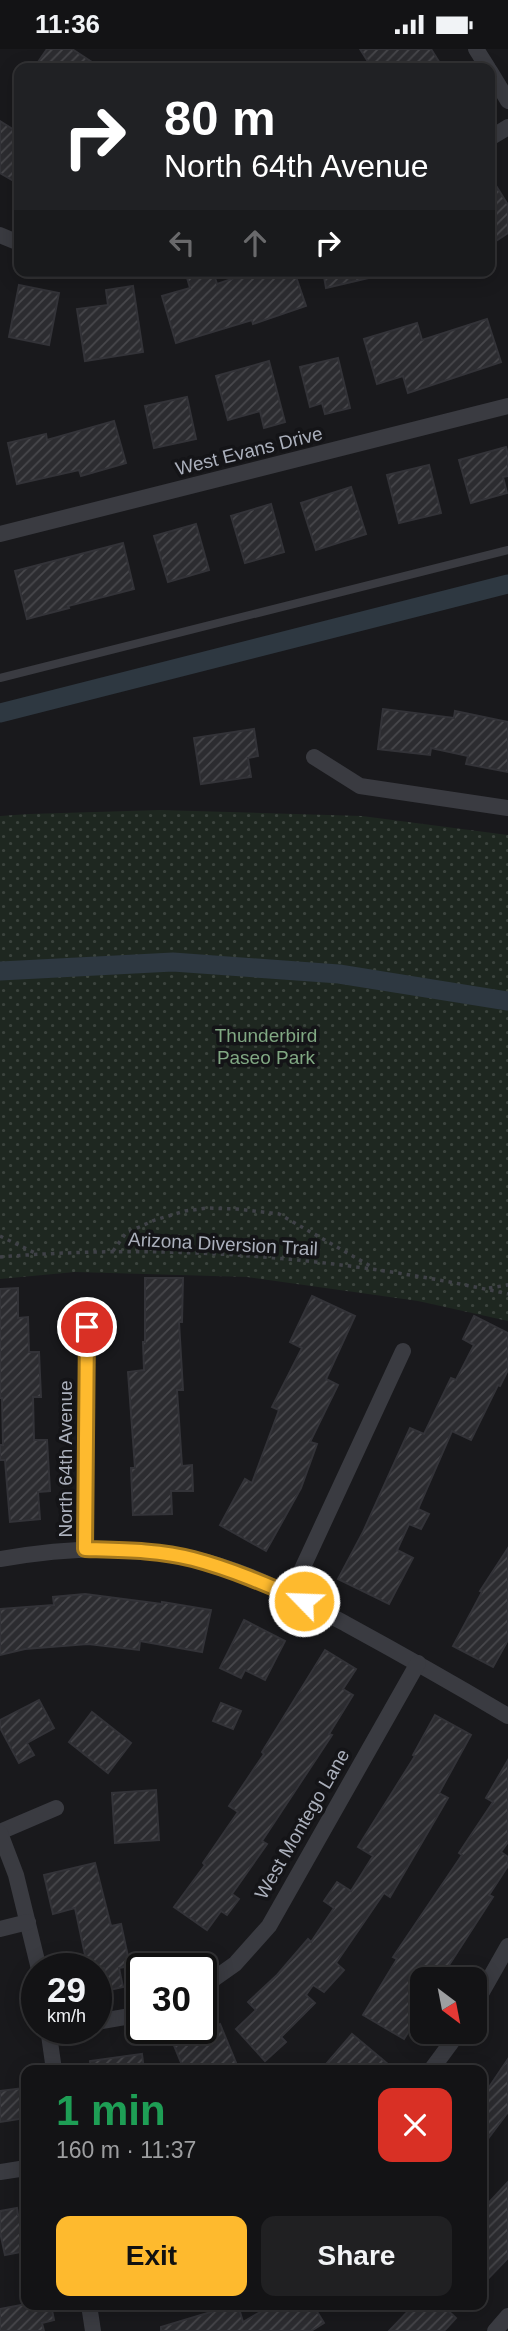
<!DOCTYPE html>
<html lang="en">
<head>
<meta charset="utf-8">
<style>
	:root { --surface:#131315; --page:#202022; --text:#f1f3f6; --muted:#9d9ea0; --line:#323234; --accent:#feba2e }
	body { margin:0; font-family:Arial,sans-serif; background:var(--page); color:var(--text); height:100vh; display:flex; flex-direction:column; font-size:26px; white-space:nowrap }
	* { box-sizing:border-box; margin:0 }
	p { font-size:23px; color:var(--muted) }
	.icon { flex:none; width:38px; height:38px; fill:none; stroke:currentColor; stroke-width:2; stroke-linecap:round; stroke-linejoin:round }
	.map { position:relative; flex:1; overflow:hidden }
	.sheet { position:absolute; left:21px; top:2016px; width:466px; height:245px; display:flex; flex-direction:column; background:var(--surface); border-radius:14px; box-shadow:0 4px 18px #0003,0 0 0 2px var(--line) }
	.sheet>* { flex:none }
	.guide { position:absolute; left:14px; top:14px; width:481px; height:214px; border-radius:14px; box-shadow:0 4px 18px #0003,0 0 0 2px var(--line); background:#202124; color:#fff; overflow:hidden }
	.needle { width:46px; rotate:148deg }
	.controls { position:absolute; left:410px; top:1918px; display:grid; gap:14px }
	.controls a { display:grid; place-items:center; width:77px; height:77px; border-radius:14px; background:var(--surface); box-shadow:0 4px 18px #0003,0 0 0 2px var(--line); font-size:35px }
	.speed { position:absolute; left:21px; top:1904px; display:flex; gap:14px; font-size:35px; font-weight:700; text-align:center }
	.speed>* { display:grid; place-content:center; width:91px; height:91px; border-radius:50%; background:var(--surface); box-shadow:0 4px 18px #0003,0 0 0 2px var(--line); line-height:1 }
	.speed small { font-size:18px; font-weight:400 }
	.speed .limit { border:4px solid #111; border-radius:10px; background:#fff; color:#111 }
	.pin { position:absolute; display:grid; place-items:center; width:60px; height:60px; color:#fff; margin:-30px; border:4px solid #fff; border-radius:50%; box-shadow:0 2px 7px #0007 }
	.me { position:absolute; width:77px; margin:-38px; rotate:294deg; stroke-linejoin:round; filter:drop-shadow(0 0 5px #0008) }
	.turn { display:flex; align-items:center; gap:24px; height:147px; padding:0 35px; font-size:32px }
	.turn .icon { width:91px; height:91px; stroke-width:2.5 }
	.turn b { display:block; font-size:49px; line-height:60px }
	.lanes { display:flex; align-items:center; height:66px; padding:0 35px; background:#0003; justify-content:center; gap:35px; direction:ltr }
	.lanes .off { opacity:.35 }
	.round { display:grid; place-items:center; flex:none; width:74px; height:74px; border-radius:14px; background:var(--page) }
	.overview { display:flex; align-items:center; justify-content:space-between; height:119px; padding:0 35px }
	h1 { font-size:42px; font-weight:700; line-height:52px; color:#1e9e55 }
	.cta { display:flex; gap:14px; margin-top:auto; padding:14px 35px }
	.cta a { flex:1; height:80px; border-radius:14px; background:var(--accent); color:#111; font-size:28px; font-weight:700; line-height:80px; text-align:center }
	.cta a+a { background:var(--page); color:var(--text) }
	.status { display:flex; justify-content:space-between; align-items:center; height:49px; padding:0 35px; background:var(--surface); direction:ltr }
	.status svg { height:19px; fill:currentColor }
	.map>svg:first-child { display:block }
	.park { fill:url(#park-dots) }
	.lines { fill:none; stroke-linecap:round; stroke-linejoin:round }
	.canal { stroke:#2e3841; stroke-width:19 }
	.building { fill:url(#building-hatch); stroke:#333338; stroke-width:2 }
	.path { stroke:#404248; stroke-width:3.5; stroke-dasharray:3.5 5; stroke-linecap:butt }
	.service { stroke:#3a3b41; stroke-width:8 }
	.minor { stroke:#3a3b41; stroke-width:16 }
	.route-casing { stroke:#a5791e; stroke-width:18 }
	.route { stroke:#feba2e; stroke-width:12 }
	.labels { text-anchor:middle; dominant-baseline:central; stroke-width:7; stroke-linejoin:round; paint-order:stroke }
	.street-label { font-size:19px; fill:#abb0bc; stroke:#141417 }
	.park-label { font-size:19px; fill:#81a883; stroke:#141417 }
</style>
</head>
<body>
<div class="status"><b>11:36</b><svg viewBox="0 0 49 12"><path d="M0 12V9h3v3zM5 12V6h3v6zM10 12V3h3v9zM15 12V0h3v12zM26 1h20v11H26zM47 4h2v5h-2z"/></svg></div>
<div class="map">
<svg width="508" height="2282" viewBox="0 0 508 2282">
	<defs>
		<pattern id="park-dots" width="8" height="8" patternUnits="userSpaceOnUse" patternTransform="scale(1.75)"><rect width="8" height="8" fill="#1e2720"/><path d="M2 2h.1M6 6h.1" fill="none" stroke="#3c443e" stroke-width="1.8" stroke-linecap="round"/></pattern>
		<pattern id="building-hatch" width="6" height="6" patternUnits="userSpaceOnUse" patternTransform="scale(1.75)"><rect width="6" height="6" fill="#2c2c30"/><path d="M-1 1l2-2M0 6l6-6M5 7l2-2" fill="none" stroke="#48484c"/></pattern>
	</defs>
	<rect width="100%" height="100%" fill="#19191c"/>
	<polygon class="park" points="160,761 362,767 508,786 508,1272 418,1252 247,1228 75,1223 0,1230 0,767 29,765"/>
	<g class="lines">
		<g class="canal">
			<polyline points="0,664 508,535"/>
			<polyline points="0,922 173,913 339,925 508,952"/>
		</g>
	</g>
	<g class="building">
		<polygon points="47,0 72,0 101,19 34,19"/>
		<polygon points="360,0 431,0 443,19 372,19"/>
		<polygon points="0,72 19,84 19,135 0,124"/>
		<polygon points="490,127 508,156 508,184 490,196"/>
		<polygon points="185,222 213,222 217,235 255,222 294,222 306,257 253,275 252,271 176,294 162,247 190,239"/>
		<polygon points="323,222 372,222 373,228 326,239"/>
		<polygon points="19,236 59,244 49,296 9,288"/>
		<polygon points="133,237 143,303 85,312 77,260 108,256 106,241"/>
		<polygon points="487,270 501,313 408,344 403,327 377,335 364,290 417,274 422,291"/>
		<polygon points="338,309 350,359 325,365 322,354 310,358 300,318"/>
		<polygon points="269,312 285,373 264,379 260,362 228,371 216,327"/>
		<polygon points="187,348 196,390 154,399 145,357"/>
		<polygon points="114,372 126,414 81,427 79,421 17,435 8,394 46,385 47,391"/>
		<polygon points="506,398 508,406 508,427 503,428 507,444 471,454 459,411"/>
		<polygon points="429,416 441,464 399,474 387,426"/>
		<polygon points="351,438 366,485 316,501 301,454"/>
		<polygon points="271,455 284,503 245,514 231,467"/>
		<polygon points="196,475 209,521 168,533 154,487"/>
		<polygon points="123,494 134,540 68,557 69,559 27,570 15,522"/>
		<polygon points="383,660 454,669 455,662 508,673 508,723 466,715 468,707 431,699 430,706 378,700"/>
		<polygon points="254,680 258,707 248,709 251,728 201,735 194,689"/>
		<polygon points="145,1229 183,1229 182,1273 179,1273 183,1341 177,1341 182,1417 192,1416 193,1442 171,1442 172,1465 133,1466 131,1419 135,1419 128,1323 144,1321 143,1293 145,1293"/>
		<polygon points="18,1239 18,1269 28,1268 29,1303 39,1303 41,1348 33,1348 34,1391 47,1391 50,1442 38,1443 40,1470 10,1473 5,1411 0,1411 0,1396 3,1396 2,1349 0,1349 0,1240"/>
		<polygon points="312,1247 355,1267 326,1330 338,1336 310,1393 317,1395 301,1439 266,1502 220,1476 245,1430 252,1434 279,1361 272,1358 302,1299 290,1293"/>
		<polygon points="474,1267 508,1284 508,1321 500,1337 498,1336 471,1391 452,1382 418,1460 429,1465 421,1480 409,1475 397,1501 413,1509 389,1555 338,1530 363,1483 410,1379 424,1385 451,1329 456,1331 474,1296 463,1290"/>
		<polygon points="508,1499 508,1591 493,1618 453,1597 482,1543 480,1542"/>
		<polygon points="85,1545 162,1555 162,1553 211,1561 202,1603 140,1592 139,1601 88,1595 25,1600 0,1606 0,1560 54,1556 53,1548"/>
		<polygon points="244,1571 285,1592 265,1631 245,1621 241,1629 220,1619"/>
		<polygon points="325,1601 356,1620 343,1640 353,1646 329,1685 332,1686 262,1792 267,1795 232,1845 239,1850 227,1866 221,1862 207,1881 174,1858 205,1816 203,1814 238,1763 229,1757 264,1705 262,1703"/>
		<polygon points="39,1651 54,1679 27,1694 34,1706 19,1714 0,1679 0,1671"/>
		<polygon points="221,1654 241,1662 233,1680 213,1672"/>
		<polygon points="92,1663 131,1694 108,1724 69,1693"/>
		<polygon points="435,1666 471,1686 439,1744 448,1749 390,1848 384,1844 336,1914 344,1921 324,1943 313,1936 306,1946 315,1954 281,1988 286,1993 265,2012 236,1980 256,1961 248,1953 277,1926 308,1890 311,1893 334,1859 324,1852 337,1833 351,1842 373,1807 358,1798 415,1707 413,1706"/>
		<polygon points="508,1711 508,1793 501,1803 508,1808 508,1817 489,1846 493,1848 440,1930 422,1930 422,1961 404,1990 363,1966 397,1910 393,1908 462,1806 459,1804 493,1753 486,1749"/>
		<polygon points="156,1741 159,1791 115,1794 112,1744"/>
		<polygon points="95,1814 111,1877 121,1875 130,1917 119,1919 123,1938 109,1941 104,1919 88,1920 75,1859 53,1865 44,1826"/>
		<polygon points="220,1975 239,2021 184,2021 173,1994"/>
		<polygon points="352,1985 395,2021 321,2021"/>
		<polygon points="142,2005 144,2021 91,2021 90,2012"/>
		<polygon points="508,2010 508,2063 481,2099 481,2050"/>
		<polygon points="23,2039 26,2069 0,2073 0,2042"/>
		<polygon points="508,2133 508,2209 481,2237 481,2162"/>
		<polygon points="17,2159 18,2166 26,2164 26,2202 5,2206 0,2183 0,2162"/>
		<polygon points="21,2256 51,2256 54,2271 42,2274 44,2282 0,2282 0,2260"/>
		<polygon points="234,2256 238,2256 243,2273 272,2256 313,2256 324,2274 311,2282 161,2282 161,2278"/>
		<polygon points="414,2256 442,2256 456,2269 444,2282 389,2282"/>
	</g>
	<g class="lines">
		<g class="path">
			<polyline points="0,1187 35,1204"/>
			<polyline points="113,1202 126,1184 155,1171 185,1162 207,1159 237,1160 279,1165 372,1218"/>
			<path d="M0 1208C170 1194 342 1208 508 1245"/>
			<polyline points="489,1239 508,1236"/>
		</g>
		<polyline class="service" points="0,629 508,501"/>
		<g class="minor">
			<polyline points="476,0 488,19"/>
			<polyline points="490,22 508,52"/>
			<polyline points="490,89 508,78"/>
			<polyline points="0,186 19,194"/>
			<polyline points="0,485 508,357"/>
			<polyline points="314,708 360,737 508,759"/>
			<polyline points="85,1500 87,1278"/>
			<path d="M0 1510C62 1499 128 1496 190 1509 245 1520 298 1549 346 1575 401 1605 454 1635 508 1667"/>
			<polyline points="290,1546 403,1302"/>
			<polyline points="0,1783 56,1759"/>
			<polyline points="0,1784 16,1826 39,1920"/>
			<polyline points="0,1880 28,1873"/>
			<polyline points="201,1939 235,1915 269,1877 418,1614"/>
			<polyline points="474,1957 508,1897"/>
			<polyline points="96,1973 142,1965"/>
			<polyline points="48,1979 54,2021"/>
			<polyline points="431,2021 459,1983"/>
			<polyline points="0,2123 26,2119"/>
			<polyline points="89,2256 93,2282"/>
			<polyline points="495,2282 508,2267"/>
		</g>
	</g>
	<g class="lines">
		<defs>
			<path id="route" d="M87 1278 85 1500C120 1501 159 1501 193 1510 231 1520 268 1536 304 1552"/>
		</defs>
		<use href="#route" class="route-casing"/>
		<use href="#route" class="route"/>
	</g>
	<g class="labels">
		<g class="street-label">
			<text transform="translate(249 402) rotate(-14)">West Evans Drive</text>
			<text transform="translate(223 1195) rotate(3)">Arizona Diversion Trail</text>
			<text transform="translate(65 1410) rotate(-90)">North 64th Avenue</text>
			<text transform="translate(302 1775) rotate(-60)">West Montego Lane</text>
		</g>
		<g class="park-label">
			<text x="266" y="986">Thunderbird<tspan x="266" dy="22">Paseo Park</tspan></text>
		</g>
	</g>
</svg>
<div class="controls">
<a><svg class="needle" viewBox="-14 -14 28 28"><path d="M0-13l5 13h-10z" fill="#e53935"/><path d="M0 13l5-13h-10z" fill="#9d9ea0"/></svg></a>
</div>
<div class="speed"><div>29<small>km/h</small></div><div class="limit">30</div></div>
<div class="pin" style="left:87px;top:1278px;background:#d93025"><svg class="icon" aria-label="arrive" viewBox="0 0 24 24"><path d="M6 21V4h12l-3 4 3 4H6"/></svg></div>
<svg class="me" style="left:304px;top:1552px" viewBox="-20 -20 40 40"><circle r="17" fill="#feba2e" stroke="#fff" stroke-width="3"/><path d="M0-11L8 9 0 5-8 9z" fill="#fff"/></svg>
<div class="guide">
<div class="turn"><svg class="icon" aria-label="right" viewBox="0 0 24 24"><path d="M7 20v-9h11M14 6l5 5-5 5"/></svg><div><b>80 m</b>North 64th Avenue</div></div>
<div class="lanes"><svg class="icon off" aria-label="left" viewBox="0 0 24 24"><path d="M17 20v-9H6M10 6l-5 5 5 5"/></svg><svg class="icon off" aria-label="ahead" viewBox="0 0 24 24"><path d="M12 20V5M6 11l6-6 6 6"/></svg><svg class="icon" aria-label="right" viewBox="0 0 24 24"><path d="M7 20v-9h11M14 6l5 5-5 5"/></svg></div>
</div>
<section class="sheet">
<div class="overview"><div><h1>1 min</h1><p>160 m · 11:37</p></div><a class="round" style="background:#d93025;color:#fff"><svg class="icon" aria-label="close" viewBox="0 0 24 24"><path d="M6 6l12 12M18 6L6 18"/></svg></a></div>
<div class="cta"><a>Exit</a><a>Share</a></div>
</section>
</div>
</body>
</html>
